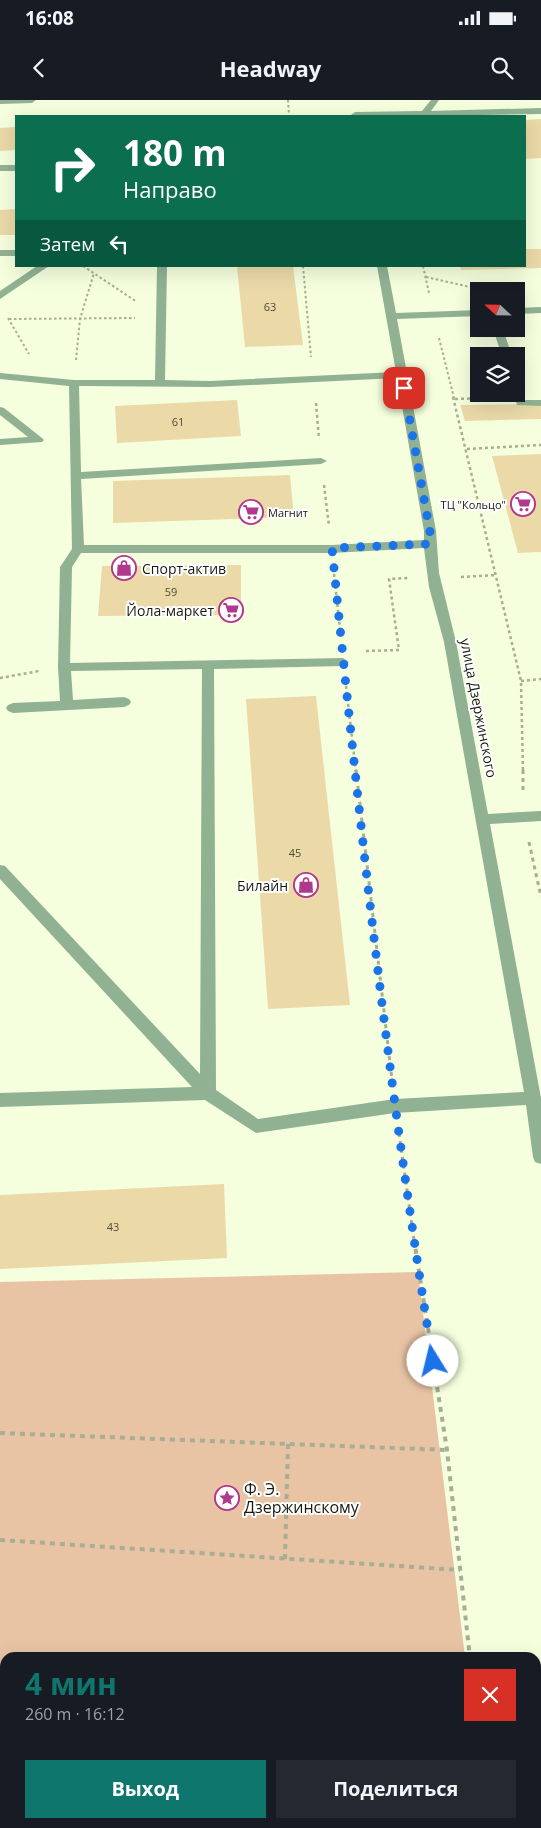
<!DOCTYPE html>
<html lang="ru">
<head>
<meta charset="utf-8">
<style>
	:root { --surface:#171b24; --page:#242831; --text:#f1f3f6; --muted:#9ea1a6; --accent:#0f766e }
	body { margin:0; font-family:"Open Sans",sans-serif; background:var(--page); color:var(--text); height:100vh; display:flex; flex-direction:column; font-size:19px; white-space:nowrap }
	* { box-sizing:border-box; margin:0 }
	p { font-size:16px; color:var(--muted) }
	.icon { flex:none; width:28px; height:28px; fill:none; stroke:currentColor; stroke-width:2; stroke-linecap:round; stroke-linejoin:round }
	.map { position:relative; flex:1; overflow:hidden }
	.sheet { position:absolute; left:0px; top:1552px; width:541px; height:176px; display:flex; flex-direction:column; background:var(--surface); border-radius:15px 15px 0 0; box-shadow:0 5px 20px #0002 }
	.sheet>* { flex:none }
	.banner { position:absolute; left:15px; top:15px; width:511px; height:152px; border-radius:0px; box-shadow:0 5px 20px #0002; background:#0b6e4f; color:#fff; overflow:hidden }
	.needle { width:32px; rotate:292deg }
	.controls { position:absolute; left:470px; top:182px; display:grid; gap:10px }
	.controls a { display:grid; place-items:center; width:55px; height:55px; border-radius:0px; background:var(--surface); box-shadow:0 5px 20px #0002; font-size:25px }
	.pin { position:absolute; display:grid; place-items:center; width:42px; height:42px; color:#fff; margin:-21px; border-radius:10px; box-shadow:0 2px 8px #0006 }
	.me { position:absolute; width:55px; margin:-28px; rotate:351deg; stroke-linejoin:round; filter:drop-shadow(0 0 4px #0008) }
	.turn { display:flex; align-items:center; gap:18px; height:105px; padding:0 25px; font-size:22px }
	.turn .icon { width:65px; height:65px; stroke-width:2.5 }
	.turn b { display:block; font-size:35px; line-height:42px }
	.then { display:flex; align-items:center; height:48px; padding:0 25px; background:#0003; gap:10px; font-size:19px }
	.round { display:grid; place-items:center; flex:none; width:52px; height:52px; border-radius:0px; background:var(--page) }
	.head { display:flex; align-items:center; justify-content:space-between; height:85px; padding:0 25px }
	h1 { font-size:30px; font-weight:700; line-height:38px; color:var(--accent) }
	.primary-button { display:flex; gap:10px; margin-top:auto; padding:10px 25px }
	.primary-button a { flex:1; height:58px; border-radius:0px; background:var(--accent); color:#fff; font-size:20px; font-weight:700; line-height:58px; text-align:center }
	.primary-button a+a { background:var(--page); color:var(--text) }
	.status { display:flex; justify-content:space-between; align-items:center; height:35px; padding:0 25px; background:var(--surface); direction:ltr }
	.status svg { height:14px; fill:currentColor }
	header { display:flex; justify-content:space-between; align-items:center; height:65px; padding:0 25px; background:var(--surface); font-size:22px; font-weight:700 }
	.map>svg:first-child { display:block }
	.green { fill:#e8c4a4 }
	.building { fill:#ebdaa8 }
	.lines { fill:none; stroke-linecap:round; stroke-linejoin:round }
	.path-far3 { stroke:#a7ae94; stroke-width:2; stroke-dasharray:2.5 2.5; stroke-linecap:butt }
	.path-far2 { stroke:#a7ae94; stroke-width:2.5; stroke-dasharray:3 3; stroke-linecap:butt }
	.path-far1 { stroke:#a7ae94; stroke-width:3; stroke-dasharray:4 4; stroke-linecap:butt }
	.path { stroke:#a7ae94; stroke-width:4; stroke-dasharray:5 5; stroke-linecap:butt }
	.minor { fill:#90b293; fill-rule:evenodd }
	.route { stroke:#1a73e8; stroke-width:9; stroke-dasharray:0 16.2 }
	.labels { text-anchor:middle; dominant-baseline:central; stroke-width:4; stroke-linejoin:round; paint-order:stroke }
	.number-label { font-size:11px; fill:#4d4b36 }
	.far-poi-label { font-size:11px; fill:#181b10; stroke:#fff; text-anchor:end }
	.poi-label { font-size:14px; fill:#181b10; stroke:#fff; text-anchor:end }
	.street-label { font-size:14px; fill:#181b10; stroke:#fff }
	.near-poi-label { font-size:16px; fill:#181b10; stroke:#fff; text-anchor:start }
</style>
</head>
<body>
<div class="status"><b>16:08</b><svg viewBox="0 0 49 12"><path d="M0 12V9h3v3zM5 12V6h3v6zM10 12V3h3v9zM15 12V0h3v12zM26 1h20v11H26zM47 4h2v5h-2z"/></svg></div>
<header><svg class="icon" aria-label="back" viewBox="0 0 24 24"><path d="M15 5l-7 7 7 7"/></svg>Headway<svg class="icon" aria-label="search" viewBox="0 0 24 24"><circle cx="10" cy="10" r="6"/><path d="M15 15l6 6"/></svg></header>
<div class="map">
<svg width="541" height="1728" viewBox="0 0 541 1728">
	<rect width="100%" height="100%" fill="#f5fedd"/>
	<polygon class="green" points="418,1172 465,1557 5,1558 5,1618 0,1618 0,1182"/>
	<g class="building">
		<polygon points="541,19 541,58 525,59 525,20"/>
		<polygon points="16,27 16,50 0,51 0,28"/>
		<polygon points="16,109 16,135 0,135 0,110"/>
		<polygon points="525,149 541,149 541,168 461,170 460,166 525,166"/>
		<polygon points="237,166 293,166 303,245 245,247"/>
		<polygon points="237,300 241,336 117,343 115,306"/>
		<polygon points="541,304 541,319 465,321 460,305"/>
		<polygon points="541,354 541,452 518,453 492,356"/>
		<polygon points="290,375 294,417 113,423 113,381"/>
		<polygon points="241,465 241,515 98,516 102,466"/>
		<polygon points="316,596 350,905 268,909 246,599"/>
		<polygon points="224,1084 227,1158 0,1169 0,1095"/>
		<polygon points="0,1661 5,1662 5,1724 349,1724 349,1728 0,1728"/>
	</g>
	<g class="lines">
		<g class="path-far3">
			<polyline points="288,0 289,16"/>
			<polyline points="83,166 137,202"/>
			<polyline points="303,166 311,257"/>
			<polyline points="423,166 429,193"/>
			<polyline points="426,177 470,187"/>
			<polyline points="8,218 29,254"/>
			<polyline points="9,219 135,218"/>
			<polyline points="439,238 454,298"/>
			<polyline points="76,260 80,219 94,173"/>
			<polyline points="476,298 482,294"/>
			<polyline points="487,298 494,298"/>
		</g>
		<g class="path-far2">
			<polyline points="453,297 521,581 523,672"/>
			<polyline points="476,298 478,297"/>
			<polyline points="455,299 494,298"/>
			<polyline points="316,303 319,339"/>
			<polyline points="467,349 541,345"/>
			<polyline points="324,385 329,426"/>
			<polyline points="334,474 341,538"/>
			<polyline points="461,477 497,475"/>
			<polyline points="366,551 399,550 389,479 408,478"/>
			<polyline points="0,578 39,571"/>
			<polyline points="521,581 541,579"/>
			<polyline points="346,586 356,672"/>
		</g>
		<g class="path-far1">
			<polyline points="356,670 392,980"/>
			<polyline points="523,670 523,692"/>
			<polyline points="529,742 541,797"/>
			<polyline points="399,1033 414,1140"/>
		</g>
		<g class="path">
			<polyline points="414,1139 447,1350 470,1558"/>
			<polyline points="0,1333 447,1350"/>
			<polyline points="0,1440 460,1470"/>
			<polyline points="285,1459 288,1344"/>
			<polyline points="487,1724 488,1728"/>
		</g>
		<g class="minor">
			<polygon points="0,0 36,0 32,3 0,4"/>
			<polygon points="431,0 439,0 431,11 541,8 541,14 425,16 351,15 355,12 422,11"/>
			<rect x="0" y="65" width="16" height="6"/>
			<rect x="0" y="150" width="16" height="6"/>
			<polygon points="37,166 49,166 0,199 0,191"/>
			<path d="M157 166H167L165 280 210 281 396 272 377 166H387L396 213 479 210V216L397 219 436 431 439 473 456 542 488 714 541 711V721L490 724 541 998V1064L535 1062 533 1057 526 1005 395 1013 256 1033 205 1000 0 1007V993L192 987 0 779V765L5 766 200 974 202 569 71 571 73 600 124 597 129 599 131 602 129 605 124 607 13 613 8 611 6 608 8 605 13 603 60 601 58 567 60 467 72 449 69 286 0 279V273L74 280H155ZM397 278 424 431V440L332 445H84L81 379 321 364 327 361 321 358 81 372 79 286 210 287ZM424 448 429 487 444 542 524 992 395 999 258 1019 216 990 214 569 343 566 349 562 343 558 70 563 72 467 81 453H332Z"/>
			<polygon points="541,207 541,213 516,214 516,208"/>
			<polygon points="493,229 503,229 512,256 502,256"/>
			<polygon points="516,283 521,286 525,300 541,300 541,306 517,305 513,294 516,294"/>
			<polygon points="0,307 4,308 42,338 44,340 42,342 0,345 0,339 28,337 0,315"/>
		</g>
	</g>
	<g class="lines">
		<path class="route" d="M404 288 430 432 429 444 332 448C359 720 389 992 433 1261"/>
	</g>
	<defs>
		<symbol id="supermarket-ring" viewBox="-11 -11 22 22"><circle r="9.5" fill="#fff" stroke="#b0388d" stroke-width="1.5"/><path d="M-6-5.5h2.5l.6 2H6L4.5 2H-2.5L-4.4-4H-6ZM-1.5 3.2a1.3 1.3 0 1 0 .1 0ZM3 3.2a1.3 1.3 0 1 0 .1 0Z" fill="#b0388d"/></symbol>
		<symbol id="shop-ring" viewBox="-11 -11 22 22"><circle r="9.5" fill="#fff" stroke="#b0388d" stroke-width="1.5"/><path d="M-5-2.5h2.3a2.7 3.5 0 0 1 5.4 0H5L5.5 6h-11ZM-1.5-2.5h3a1.5 2.3 0 0 0-3 0Z" fill="#b0388d"/></symbol>
		<symbol id="sight-ring" viewBox="-11 -11 22 22"><circle r="9.5" fill="#fff" stroke="#b0388d" stroke-width="1.5"/><path d="M0-6L1.8-2.2L6-1.7L2.9 1.2L3.7 5.4L0 3.3L-3.7 5.4L-2.9 1.2L-6-1.7L-1.8-2.2Z" fill="#b0388d"/></symbol>
	</defs>
	<g fill-rule="evenodd">
		<use href="#supermarket-ring" x="509" y="390" width="28" height="28"/>
		<use href="#supermarket-ring" x="237" y="398" width="28" height="28"/>
		<use href="#shop-ring" x="110" y="454" width="28" height="28"/>
		<use href="#supermarket-ring" x="217" y="496" width="28" height="28"/>
		<use href="#shop-ring" x="292" y="771" width="28" height="28"/>
		<use href="#sight-ring" x="213" y="1384" width="28" height="28"/>
	</g>
	<g class="labels">
		<g class="number-label">
			<text x="270" y="206">63</text>
			<text x="178" y="321">61</text>
			<text x="171" y="491">59</text>
			<text x="295" y="752">45</text>
			<text x="113" y="1126">43</text>
		</g>
		<g class="far-poi-label">
			<text x="506" y="404">ТЦ "Кольцо"</text>
			<text x="268" y="412" text-anchor="start">Магнит</text>
		</g>
		<g class="poi-label">
			<text x="142" y="468" text-anchor="start">Спорт-актив</text>
			<text x="214" y="510">Йола-маркет</text>
			<text x="288" y="785">Билайн</text>
		</g>
		<g class="street-label">
			<text transform="translate(479 608) rotate(79)">улица Дзержинского</text>
		</g>
		<g class="near-poi-label">
			<text x="244" y="1389">Ф. Э.<tspan x="244" dy="18">Дзержинскому</tspan></text>
		</g>
	</g>
</svg>
<div class="controls">
<a><svg class="needle" viewBox="-14 -14 28 28"><path d="M0-13l5 13h-10z" fill="#e53935"/><path d="M0 13l5-13h-10z" fill="#9ea1a6"/></svg></a>
<a><svg class="icon" aria-label="layers" viewBox="0 0 24 24"><path d="M12 4l9 5-9 5-9-5zM3 14l9 5 9-5"/></svg></a>
</div>
<div class="pin" style="left:404px;top:288px;background:#d93025"><svg class="icon" aria-label="arrive" viewBox="0 0 24 24"><path d="M6 21V4h12l-3 4 3 4H6"/></svg></div>
<svg class="me" style="left:433px;top:1261px" viewBox="-20 -20 40 40"><circle r="19" fill="#fff"/><path d="M0-13L10 11 0 6-10 11z" fill="#1a73e8"/></svg>
<div class="banner">
<div class="turn"><svg class="icon" aria-label="right" viewBox="0 0 24 24"><path d="M7 20v-9h11M14 6l5 5-5 5"/></svg><div><b>180 m</b>Направо</div></div>
<div class="then">Затем<svg class="icon" aria-label="left" viewBox="0 0 24 24"><path d="M17 20v-9H6M10 6l-5 5 5 5"/></svg></div>
</div>
<section class="sheet">
<div class="head"><div><h1>4 мин</h1><p>260 m · 16:12</p></div><a class="round" style="background:#d93025;color:#fff"><svg class="icon" aria-label="close" viewBox="0 0 24 24"><path d="M6 6l12 12M18 6L6 18"/></svg></a></div>
<div class="primary-button"><a>Выход</a><a>Поделиться</a></div>
</section>
</div>
</body>
</html>
